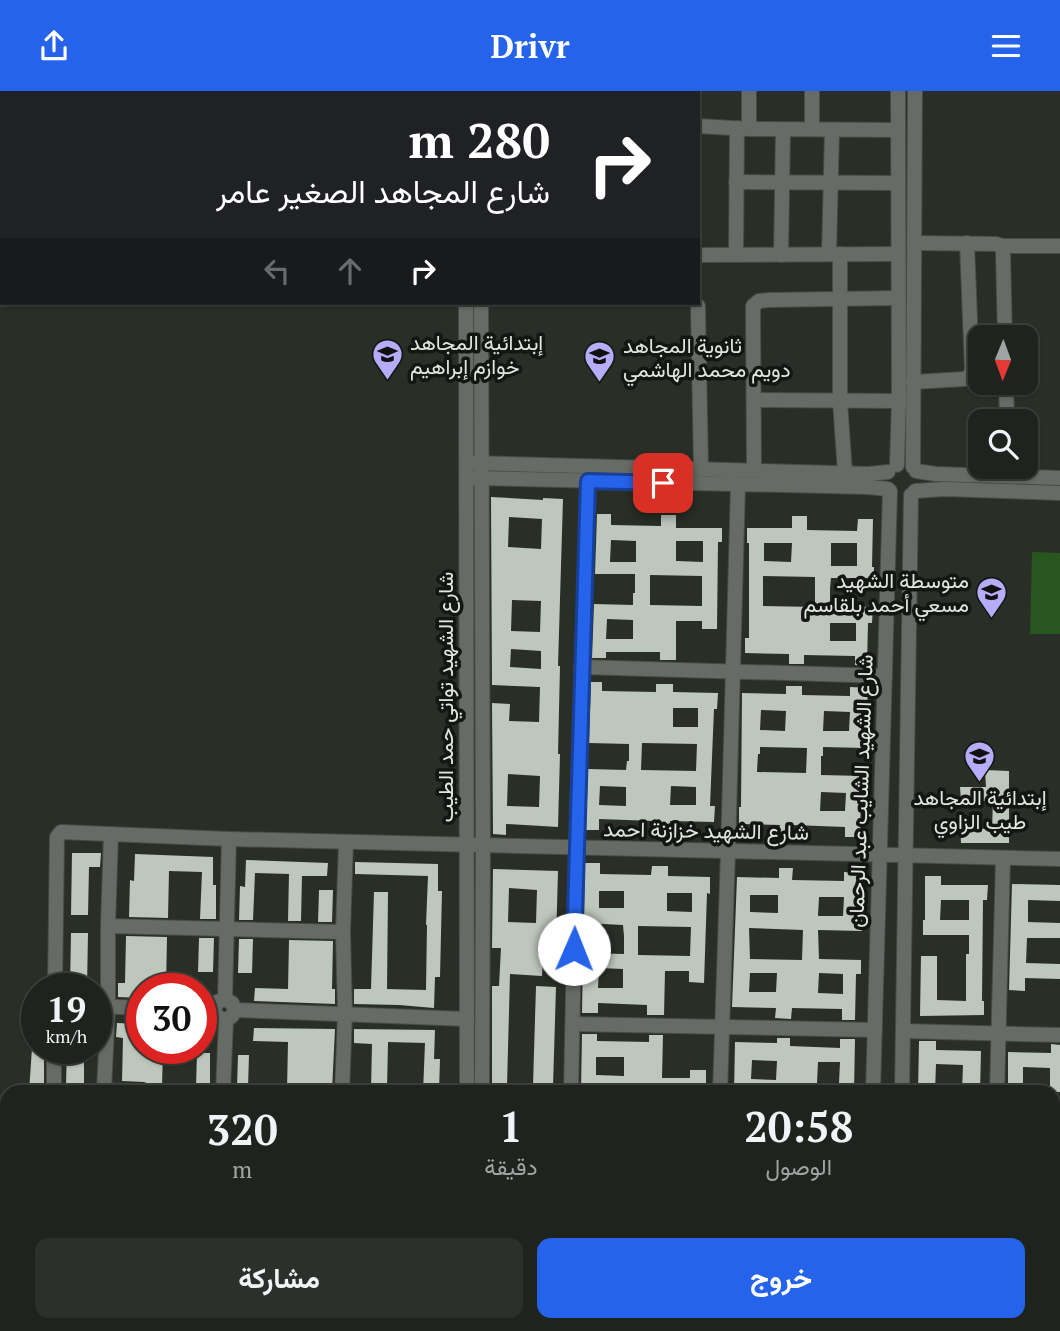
<!DOCTYPE html>
<html lang="ar">
<head>
<meta charset="utf-8">
<style>
	:root { --surface:#1f231d; --page:#2c2f2a; --text:#f1f3f6; --muted:#a1a4a4; --line:#3c403b; --accent:#2563eb }
	body { margin:0; font-family:"PT Serif",Vazirmatn,serif; background:var(--page); color:var(--text); direction:rtl; height:100vh; display:flex; flex-direction:column; font-size:26px; white-space:nowrap }
	* { box-sizing:border-box; margin:0 }
	p { font-size:23px; color:var(--muted) }
	.icon { flex:none; width:38px; height:38px; fill:none; stroke:currentColor; stroke-width:2; stroke-linecap:round; stroke-linejoin:round }
	.map { position:relative; flex:1; overflow:hidden; direction:ltr }
	.panel { position:absolute; left:0px; top:994px; width:1060px; height:247px; display:flex; flex-direction:column; background:var(--surface); border-radius:21px 21px 0 0; box-shadow:0 2px 5px #0004,0 0 0 2px var(--line); direction:rtl }
	.panel>* { flex:none }
	.guide { position:absolute; left:0px; top:0px; width:700px; height:214px; box-shadow:0 2px 5px #0004,0 0 0 2px var(--line); direction:rtl; background:#202124; color:#fff; overflow:hidden }
	.needle { width:46px; rotate:181deg }
	.buttons { position:absolute; left:968px; top:234px; display:grid; gap:14px }
	.buttons a { display:grid; place-items:center; width:70px; height:70px; border-radius:14px; background:var(--surface); box-shadow:0 2px 5px #0004,0 0 0 2px var(--line); font-size:35px }
	.speed { position:absolute; left:21px; top:882px; display:flex; gap:14px; font-size:35px; font-weight:700; text-align:center }
	.speed>* { display:grid; place-content:center; width:91px; height:91px; border-radius:50%; background:var(--surface); box-shadow:0 2px 5px #0004,0 0 0 2px var(--line); line-height:1 }
	.speed small { font-size:18px; font-weight:400 }
	.speed .limit { border:10px solid #d22; background:#fff; color:#111 }
	.pin { position:absolute; display:grid; place-items:center; width:60px; height:60px; color:#fff; margin:-30px; border-radius:14px; box-shadow:0 4px 10px #0006 }
	.me { position:absolute; width:77px; margin:-38px; rotate:1deg; stroke-linejoin:round; filter:drop-shadow(0 0 5px #0008) }
	.turn { display:flex; align-items:center; gap:24px; height:147px; padding:0 35px; font-size:32px }
	.turn .icon { width:91px; height:91px; stroke-width:2.5 }
	.turn b { display:block; font-size:49px; line-height:60px }
	.lanes { display:flex; align-items:center; height:66px; padding:0 35px; background:#0003; justify-content:center; gap:35px; direction:ltr }
	.lanes .off { opacity:.35 }
	.eta { display:flex; justify-content:space-evenly; align-items:center; height:119px; text-align:center }
	.eta b { font-size:42px; font-weight:700; line-height:49px }
	.cta { display:flex; gap:14px; margin-top:auto; padding:14px 35px }
	.cta a { flex:1; height:80px; border-radius:14px; background:var(--accent); color:#fff; font-size:28px; font-weight:700; line-height:80px; text-align:center }
	.cta a+a { background:var(--page); color:var(--text) }
	header { display:flex; justify-content:space-between; align-items:center; height:91px; padding:0 35px; background:var(--accent); color:#fff; font-size:32px; font-weight:700 }
	.map>svg:first-child { display:block }
	.green { fill:#29561e }
	.building { fill:#bec7bc; fill-rule:evenodd }
	.lines { fill:none; stroke-linecap:round; stroke-linejoin:round }
	.minor-casing { stroke:#474c45; stroke-width:16 }
	.major-casing { stroke:#474c45; stroke-width:19 }
	.minor { stroke:#676b66; stroke-width:14 }
	.major { stroke:#a0a79e; stroke-width:18 }
	.route-casing { stroke:#184099; stroke-width:18 }
	.route { stroke:#2563eb; stroke-width:12 }
	.labels { text-anchor:middle; dominant-baseline:central; stroke-width:7; stroke-linejoin:round; paint-order:stroke }
	.poi-label { font-size:21px; fill:#e2e6e0; stroke:#131613; text-anchor:start }
	.street-label { font-size:21px; fill:#e2e6e0; stroke:#131613 }
</style>
</head>
<body>
<header><svg class="icon" aria-label="menu" viewBox="0 0 24 24"><path d="M4 6h16M4 12h16M4 18h16"/></svg>Drivr<svg class="icon" aria-label="share" viewBox="0 0 24 24"><path d="M12 15V3M7 8l5-5 5 5M5 13v7h14v-7"/></svg></header>
<div class="map">
<svg width="1060" height="1240" viewBox="0 0 1060 1240">
	<rect width="100%" height="100%" fill="#292f27"/>
	<polygon class="green" points="1032,461 1060,462 1060,543 1030,543"/>
	<g class="building">
		<path d="M491 406 543 409V407L563 408 558 575H560L558 663H560L558 736 506 733V744L493 743 492 612 510 613 509 630 539 631 540 596 492 594ZM509 426 542 428 541 458 508 456ZM512 509 541 510 540 541 511 540ZM511 558 541 560V578L510 576ZM508 683 540 685 539 716 507 715Z"/>
		<path d="M597 423H611V434L661 435V424H676V437H722V451H718L717 538H702V530H676V569H660V561H606V567H592L594 513 633 514V502H635V483H595ZM611 449 636 450V471H610ZM676 450H703V471L676 470ZM650 484 702 485V515L650 514ZM607 528 633 529V548H606Z"/>
		<path d="M792 425H807V439L857 440 858 428H873L872 476H874V487H831L830 497V515L873 516 872 532H868L867 575 855 574V565L804 564V573H789V563L745 562V547H749V452H747V437H792ZM764 452H792L791 471 764 470ZM831 452H857V475H831ZM763 485 815 486V516L763 515ZM830 532H856V550H830Z"/>
		<path d="M591 591H602V600L656 601V593H673V601L718 602 717 618H714L710 715H715L714 731 670 730V740L653 739 654 730 599 728V739H586L588 678 626 679 627 670H629V653L589 652ZM673 617H698V636H673ZM642 652 697 653 696 680 641 679ZM600 695 626 696V715L599 714ZM671 695 696 696V714H670Z"/>
		<path d="M786 595H802V604L850 605V596L868 597 865 657 823 656V665H821V684L864 685 863 702H861L860 746H845V736L793 734 792 743H779L780 734 739 733V716H741L742 602 786 603ZM761 619 786 620 785 640 760 639ZM824 620 850 621 849 640H823ZM760 656 807 657 806 682 757 681 758 663H760ZM821 701 846 702 845 720H820Z"/>
		<polygon points="985,679 1009,680 1009,752 961,752 960,729 965,737 992,738 993,710 961,710 960,696 986,696"/>
		<polygon points="72,762 101,762 100,776 89,776 88,824 71,824"/>
		<polygon points="135,763 213,766 213,794 216,794 216,828 200,828 202,781 169,780 168,827 129,826 130,789 134,790"/>
		<polygon points="246,769 328,772 327,785 302,785 301,830 288,830 289,783 255,782 253,829 239,829 240,795 245,796"/>
		<polygon points="355,771 438,773 438,800 442,800 440,886 435,886 434,917 399,914 354,913 354,898 371,898 374,801 388,801 387,898 426,899 427,834 426,834 428,785 355,783"/>
		<path d="M585 772H600V783L651 784 652 775H668V785L710 786V803L707 802 704 892 689 891V880H665L664 924H647V914L598 912V922H582L583 862 624 863V845L623 834 584 832ZM599 800H624V817H599ZM667 802H692V821L667 820ZM638 835 691 836 690 865 638 864ZM599 877 623 878V897H598Z"/>
		<path d="M779 777H793L792 789 844 790V781L862 782V840L818 839 819 868 861 869V883H856L855 929H842V918L792 917 791 928 775 927 776 917 732 916 737 786 779 787ZM750 804H778V822L750 821ZM819 806H844L843 825H818ZM749 837 803 839 802 869 750 868ZM750 882H777L776 901H749ZM819 882 843 883V903L818 902Z"/>
		<path d="M493 778 558 780 556 852 544 851 542 885 510 883 507 995 492 994V895H499L501 857H492ZM509 797 537 799 536 832 508 831Z"/>
		<path d="M925 785H941V794H988L987 809H983L982 910H984V924L920 925 921 865H937V909L966 910V863H969V844H923V829H925ZM941 809H969V829H940Z"/>
		<polygon points="1012,793 1060,794 1060,810 1028,809 1028,831 1060,832 1060,847 1027,847 1026,872 1060,873 1060,888 1025,887 1025,900 1009,899"/>
		<polygon points="319,799 333,799 332,831 318,831"/>
		<polygon points="71,842 88,842 87,898 70,898"/>
		<polygon points="126,845 167,846 166,898 142,898 142,907 118,906 118,892 125,892"/>
		<polygon points="199,847 214,847 213,881 198,881"/>
		<polygon points="239,848 253,848 252,882 238,882"/>
		<polygon points="289,849 333,850 332,898 335,898 335,913 254,910 255,897 288,898"/>
		<polygon points="536,895 556,896 553,996 533,995"/>
		<polygon points="117,932 142,933 142,959 163,959 162,995 151,994 144,991 122,990 123,947 116,946"/>
		<polygon points="254,937 335,938 332,1000 287,999 288,951 253,950"/>
		<polygon points="354,938 435,939 434,968 440,968 439,1001 423,1001 425,952 388,951 387,999 371,999 372,953 354,952"/>
		<path d="M582 943H597V950L649 951V944H663L662 987H690V979H706V1001H624V999L581 998ZM596 966H624V985L596 984Z"/>
		<path d="M777 947H790V955L840 957V948H855L854 1001H734L735 951 777 952ZM752 969 777 970 776 989 751 988ZM818 971H840L839 992H817Z"/>
		<polygon points="919,950 936,950 936,959 981,960 980,1001 962,1001 963,974 936,973 935,1001 918,1001"/>
		<polygon points="1051,953 1060,954 1060,1001 1050,1001 1050,977 1023,976 1023,1001 1008,1001 1008,961 1051,962"/>
		<polygon points="32,957 44,957 44,1001 29,1001"/>
		<polygon points="67,957 84,957 84,994 66,994"/>
		<polygon points="197,962 210,962 210,996 196,996"/>
		<polygon points="238,964 249,964 248,997 237,997"/>
	</g>
	<g class="lines">
		<defs>
			<g id="minor">
				<polyline points="465,0 465,2"/>
				<polyline points="480,0 480,2"/>
				<polyline points="550,0 550,2"/>
				<polyline points="673,0 673,2"/>
				<polyline points="691,0 691,2"/>
				<polyline points="749,0 749,38"/>
				<polyline points="812,0 812,38"/>
				<polyline points="613,2 613,0"/>
				<polyline points="698,35 749,38 898,39"/>
				<polyline points="736,91 898,92"/>
				<polyline points="914,152 996,153 1002,155 1003,161 1005,247"/>
				<polyline points="1002,155 1060,155"/>
				<polyline points="829,163 832,39"/>
				<polyline points="840,163 840,310 845,382"/>
				<polyline points="698,164 897,163"/>
				<polyline points="736,164 737,37"/>
				<polyline points="781,164 783,39"/>
				<polyline points="466,212 467,1001"/>
				<polyline points="481,212 483,754 482,1001"/>
				<polyline points="698,215 701,378"/>
				<polyline points="913,291 964,288 970,285 972,279 967,152"/>
				<polyline points="1006,292 1007,331"/>
				<polyline points="754,309 899,310"/>
				<polyline points="473,372 868,383 888,381"/>
				<polyline points="897,374 899,310 898,0"/>
				<polyline points="913,376 915,0"/>
				<polyline points="754,379 753,215 759,210 769,209 898,207"/>
				<polyline points="916,380 936,383 1060,387"/>
				<polyline points="472,387 868,396 888,398"/>
				<polyline points="915,400 945,398 1060,402"/>
				<polyline points="581,576 885,585"/>
				<polyline points="111,743 108,835 343,841 346,751"/>
				<polyline points="108,835 108,916 104,999 144,1001"/>
				<polyline points="55,898 57,746 61,741 229,748 1060,768"/>
				<polyline points="225,908 229,748"/>
				<polyline points="96,915 142,917"/>
				<polyline points="235,919 467,928"/>
				<polyline points="573,933 875,939"/>
				<polyline points="903,940 1060,944"/>
				<polyline points="54,1001 54,957"/>
				<path d="M223 1001 226 929 232 925 235 919 232 912 225 908 217 911 214 919C216 925 219 928 226 929"/>
				<polyline points="342,1001 345,923 343,841"/>
				<polyline points="571,1001 576,757 588,390"/>
				<polyline points="720,1001 728,761 738,394"/>
				<polyline points="873,1001 890,400"/>
				<polyline points="902,1001 911,404"/>
				<polyline points="997,1001 1003,768"/>
				<polyline points="840,1240 840,1234"/>
			</g>
			<g id="major">
				<polyline points="0,1089 7,1090"/>
				<polyline points="0,1108 7,1108"/>
				<polyline points="1054,1116 1060,1116"/>
				<polyline points="1054,1133 1060,1133"/>
			</g>
		</defs>
		<use href="#minor" class="minor-casing"/>
		<use href="#major" class="major-casing"/>
		<use href="#minor" class="minor"/>
		<use href="#major" class="major"/>
	</g>
	<g class="lines">
		<defs>
			<polyline id="route" points="574,858 588,390 663,392"/>
		</defs>
		<use href="#route" class="route-casing"/>
		<use href="#route" class="route"/>
	</g>
	<defs>
		<symbol id="school-pin" viewBox="-11 -11 22 30"><path d="M0 17L-7.5 6A9.5 9.5 0 1 1 7.5 6Z" fill="#b6acf8" stroke="#131613"/><path d="M0-5L7-2L0 1L-7-2ZM-4 1L0 2.5L4 1V4Q0 6-4 4Z" fill="#111"/></symbol>
	</defs>
	<g fill-rule="evenodd">
		<use href="#school-pin" x="370" y="246" width="35" height="47"/>
		<use href="#school-pin" x="582" y="248" width="35" height="47"/>
		<use href="#school-pin" x="974" y="484" width="35" height="47"/>
		<use href="#school-pin" x="962" y="648" width="35" height="47"/>
	</g>
	<g class="labels">
		<g class="poi-label">
			<text x="410" y="251">إبتدائية المجاهد<tspan x="410" dy="24">خوازم إبراهيم</tspan></text>
			<text x="623" y="254">ثانوية المجاهد<tspan x="623" dy="24">دويم محمد الهاشمي</tspan></text>
			<text x="969" y="489" text-anchor="end">متوسطة الشهيد<tspan x="969" dy="24">مسعي أحمد بلقاسم</tspan></text>
			<text x="980" y="706" text-anchor="middle">إبتدائية المجاهد<tspan x="980" dy="24">طيب الزاوي</tspan></text>
		</g>
		<g class="street-label">
			<text transform="translate(445 606) rotate(-90)">شارع الشهيد تواتي حمد الطيب</text>
			<text transform="translate(860 700) rotate(-88)">شارع الشهيد الشايب عبد الرحمان</text>
			<text transform="translate(706 739) rotate(1)">شارع الشهيد خزازنة احمد</text>
		</g>
	</g>
</svg>
<div class="buttons">
<a><svg class="needle" viewBox="-14 -14 28 28"><path d="M0-13l5 13h-10z" fill="#e53935"/><path d="M0 13l5-13h-10z" fill="#a1a4a4"/></svg></a>
<a><svg class="icon" aria-label="search" viewBox="0 0 24 24"><circle cx="10" cy="10" r="6"/><path d="M15 15l6 6"/></svg></a>
</div>
<div class="speed"><div>19<small>km/h</small></div><div class="limit">30</div></div>
<div class="pin" style="left:663px;top:392px;background:#d93025"><svg class="icon" aria-label="arrive" viewBox="0 0 24 24"><path d="M6 21V4h12l-3 4 3 4H6"/></svg></div>
<svg class="me" style="left:574px;top:858px" viewBox="-20 -20 40 40"><circle r="19" fill="#fff"/><path d="M0-13L10 11 0 6-10 11z" fill="#2563eb"/></svg>
<div class="guide">
<div class="turn"><svg class="icon" aria-label="right" viewBox="0 0 24 24"><path d="M7 20v-9h11M14 6l5 5-5 5"/></svg><div><b>280 m</b>شارع المجاهد الصغير عامر</div></div>
<div class="lanes"><svg class="icon off" aria-label="left" viewBox="0 0 24 24"><path d="M17 20v-9H6M10 6l-5 5 5 5"/></svg><svg class="icon off" aria-label="ahead" viewBox="0 0 24 24"><path d="M12 20V5M6 11l6-6 6 6"/></svg><svg class="icon" aria-label="right" viewBox="0 0 24 24"><path d="M7 20v-9h11M14 6l5 5-5 5"/></svg></div>
</div>
<section class="panel">
<div class="eta">
<div><b>20:58</b><p>الوصول</p></div>
<div><b>1</b><p>دقيقة</p></div>
<div><b>320</b><p>m</p></div>
</div>
<div class="cta"><a>خروج</a><a>مشاركة</a></div>
</section>
</div>
</body>
</html>
